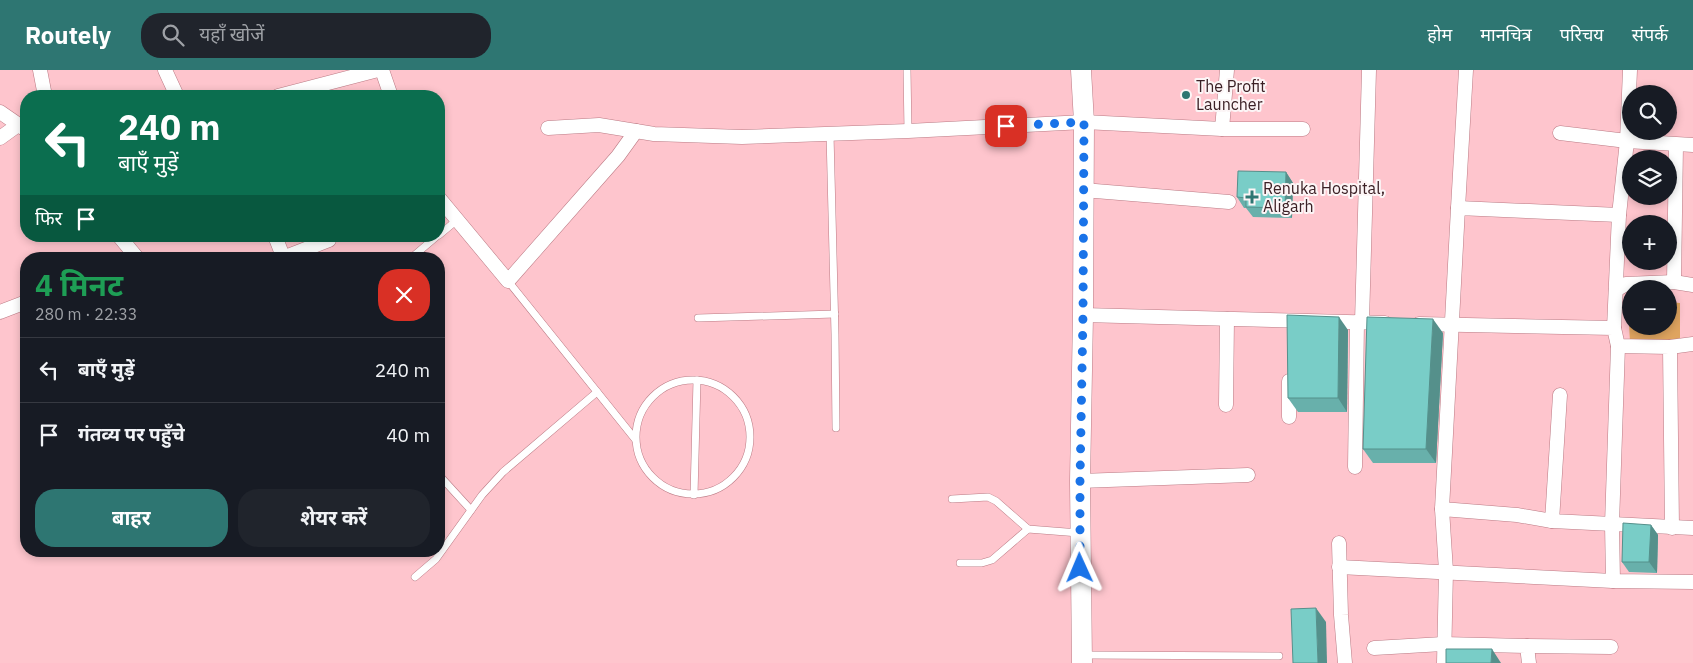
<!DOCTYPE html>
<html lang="hi">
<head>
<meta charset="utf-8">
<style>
	:root { --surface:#171b24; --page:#20242c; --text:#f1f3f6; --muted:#9ea1a6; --line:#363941; --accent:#2e7672 }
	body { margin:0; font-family:"IBM Plex Sans","Noto Sans Devanagari",sans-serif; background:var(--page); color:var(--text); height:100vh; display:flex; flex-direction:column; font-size:19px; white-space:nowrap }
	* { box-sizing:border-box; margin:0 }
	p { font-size:16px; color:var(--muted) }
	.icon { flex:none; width:28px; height:28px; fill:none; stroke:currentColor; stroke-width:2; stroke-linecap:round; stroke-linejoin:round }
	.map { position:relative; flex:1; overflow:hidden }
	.details { position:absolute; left:20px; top:182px; width:425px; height:305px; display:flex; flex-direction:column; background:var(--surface); border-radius:20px; box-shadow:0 2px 8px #0003 }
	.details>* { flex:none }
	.banner { position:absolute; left:20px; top:20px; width:425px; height:152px; border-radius:20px; box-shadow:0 2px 8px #0003; background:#0b6e4f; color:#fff; overflow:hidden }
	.fabs { position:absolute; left:1622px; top:15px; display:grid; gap:10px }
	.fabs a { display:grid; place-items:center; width:55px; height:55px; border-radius:50%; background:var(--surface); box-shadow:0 2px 8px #0003; font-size:25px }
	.pin { position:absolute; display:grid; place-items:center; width:42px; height:42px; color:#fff; margin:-21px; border-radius:10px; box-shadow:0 2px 8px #0006 }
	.me { position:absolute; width:55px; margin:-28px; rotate:359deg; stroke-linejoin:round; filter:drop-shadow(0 0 4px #0008) }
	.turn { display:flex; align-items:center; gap:18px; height:105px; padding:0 15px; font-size:22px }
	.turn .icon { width:65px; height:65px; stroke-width:2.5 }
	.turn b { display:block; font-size:35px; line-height:42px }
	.then { display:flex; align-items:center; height:48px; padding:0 15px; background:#0003; gap:10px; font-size:19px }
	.round { display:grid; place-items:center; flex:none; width:52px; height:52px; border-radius:20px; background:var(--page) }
	.overview { display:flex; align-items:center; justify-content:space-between; height:85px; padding:0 15px }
	h1 { font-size:30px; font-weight:700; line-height:38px; color:#1e9e55 }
	.button { display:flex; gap:10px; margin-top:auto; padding:10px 15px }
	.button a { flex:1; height:58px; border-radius:20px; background:var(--accent); color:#fff; font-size:20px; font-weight:700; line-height:58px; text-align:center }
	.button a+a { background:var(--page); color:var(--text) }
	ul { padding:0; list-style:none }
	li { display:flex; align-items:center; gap:15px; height:65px; padding:0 15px; border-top:1px solid var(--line) }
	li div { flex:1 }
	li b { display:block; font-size:19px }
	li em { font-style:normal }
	header { display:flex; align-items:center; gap:30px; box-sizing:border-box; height:70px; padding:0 25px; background:var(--accent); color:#fff }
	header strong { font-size:24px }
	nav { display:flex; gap:28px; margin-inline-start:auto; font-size:18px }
	.search { width:350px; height:45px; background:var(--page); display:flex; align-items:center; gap:12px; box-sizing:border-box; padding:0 18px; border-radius:20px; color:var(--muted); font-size:19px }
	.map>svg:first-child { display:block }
	.green { fill:#dfa45f }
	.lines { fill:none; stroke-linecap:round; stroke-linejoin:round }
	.lane-casing { stroke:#bb7a84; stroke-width:8 }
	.street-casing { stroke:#bb7a84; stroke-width:15 }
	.secondary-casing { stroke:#bb7a84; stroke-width:21 }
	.lane { stroke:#fff; stroke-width:7 }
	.street { stroke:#fff; stroke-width:14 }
	.secondary { stroke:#fff; stroke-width:20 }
	.wall { fill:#68b0ab }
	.shaded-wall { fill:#55908b }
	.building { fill:#79cdc7; stroke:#55908b }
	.route { stroke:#1a73e8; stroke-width:9; stroke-dasharray:0 16.2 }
	.poi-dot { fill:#2e7672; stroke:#fcf5f6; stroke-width:2 }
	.labels { text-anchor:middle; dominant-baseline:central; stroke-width:4; stroke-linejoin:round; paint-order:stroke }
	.poi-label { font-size:16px; fill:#3b2025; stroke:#fcf5f6; text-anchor:start }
</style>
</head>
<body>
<header>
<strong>Routely</strong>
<div class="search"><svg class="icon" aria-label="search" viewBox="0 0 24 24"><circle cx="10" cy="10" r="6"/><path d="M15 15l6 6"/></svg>यहाँ खोजें</div>
<nav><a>होम</a><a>मानचित्र</a><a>परिचय</a><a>संपर्क</a></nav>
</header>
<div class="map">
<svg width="1693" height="593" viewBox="0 0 1693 593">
	<rect width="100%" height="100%" fill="#fec5cd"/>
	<polygon class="green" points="1669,232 1680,233 1680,276 1630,272 1628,235 1631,235 1631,256 1669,256"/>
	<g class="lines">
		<defs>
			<g id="lane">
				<polyline points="907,0 908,61"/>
				<polyline points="830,64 835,264 836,358"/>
				<polyline points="439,165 457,150"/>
				<polyline points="410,189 437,166"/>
				<polyline points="508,211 635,369"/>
				<polyline points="698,248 835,244"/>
				<circle cx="693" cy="367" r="57"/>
				<polyline points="439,405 471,440"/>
				<polyline points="694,425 697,310"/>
				<polyline points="952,429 988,427 996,431 1028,459 1079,463"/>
				<polyline points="960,493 982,493 992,490 1028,459"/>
				<polyline points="415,507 436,489 482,425 503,402 597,322"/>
				<polyline points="1084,585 1279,586"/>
			</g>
			<g id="street">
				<polyline points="40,0 45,26"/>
				<polyline points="165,0 177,26"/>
				<polyline points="382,0 391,26"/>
				<polyline points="278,26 378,0"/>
				<polyline points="0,42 26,60"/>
				<polyline points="548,58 599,55 654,64 742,67 908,61 1084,52 1222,59 1303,59"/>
				<polyline points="1222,59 1227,0"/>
				<polyline points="1560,63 1627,71 1693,75"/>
				<polyline points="0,68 18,55"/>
				<polyline points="1083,120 1229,132"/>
				<polyline points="439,128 508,211 618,86 636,61"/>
				<polyline points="1458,138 1466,0"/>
				<polyline points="119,166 138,189"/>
				<polyline points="275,166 284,189"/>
				<polyline points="280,189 329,170 328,166"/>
				<polyline points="1674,212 1676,75"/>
				<polyline points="1616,220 1626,214 1674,212 1693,215"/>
				<polyline points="0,242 26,232"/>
				<polyline points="1083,245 1385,253"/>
				<polyline points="1362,252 1369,0"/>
				<polyline points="1419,254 1614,258 1618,276 1670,277 1672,458"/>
				<polyline points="1614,258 1619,145 1627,71 1630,0"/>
				<polyline points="1670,277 1693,274"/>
				<polyline points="1289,311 1289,347"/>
				<polyline points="1560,325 1552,451 1693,458"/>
				<polyline points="1226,335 1227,249"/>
				<polyline points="1355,397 1357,252"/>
				<polyline points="1080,411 1248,405"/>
				<polyline points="1442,439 1446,501 1444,593"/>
				<polyline points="1552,451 1517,445 1442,439 1458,138 1619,145"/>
				<polyline points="1339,473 1341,545 1345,593"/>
				<polyline points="1339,497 1613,511 1693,512"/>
				<polyline points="1613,511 1612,454 1618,276"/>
				<polyline points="1527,576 1611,577"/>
				<polyline points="1374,578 1443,574 1527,576 1529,593"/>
			</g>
			<polyline id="secondary" points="1081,0 1084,52 1083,245 1080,411 1082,593"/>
		</defs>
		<use href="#lane" class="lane-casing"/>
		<use href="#street" class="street-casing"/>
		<use href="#secondary" class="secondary-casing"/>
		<use href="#lane" class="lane"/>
		<use href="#street" class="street"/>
		<use href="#secondary" class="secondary"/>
	</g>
	<g class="wall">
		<polygon points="1286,102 1293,113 1292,148 1253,147 1246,138 1244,138 1237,127"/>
		<polygon points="1348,260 1347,342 1298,342 1288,328"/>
		<polygon points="1443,263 1436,393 1373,393 1363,379"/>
		<polygon points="1651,455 1658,465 1657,503 1629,502 1622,492"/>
	</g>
	<g class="shaded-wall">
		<polygon points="1286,102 1293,113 1292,148 1285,138"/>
		<polygon points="1339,247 1348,260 1347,342 1338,328"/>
		<polygon points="1433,249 1443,263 1436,393 1426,379"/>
		<polygon points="1651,455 1658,465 1657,503 1649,492"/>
		<polygon points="1316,538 1326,552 1327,593 1318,593"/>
		<polygon points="1492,579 1501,593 1491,593"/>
	</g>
	<g class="building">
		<polygon points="1238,101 1286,102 1285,138 1246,137 1246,128 1237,127"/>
		<polygon points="1287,245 1339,247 1338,328 1288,328"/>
		<polygon points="1367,247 1433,249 1426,379 1363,379"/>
		<polygon points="1623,453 1651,455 1649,492 1622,492"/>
		<polygon points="1316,538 1318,593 1293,593 1291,539"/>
		<polygon points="1446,579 1492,579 1491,593 1446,593"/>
	</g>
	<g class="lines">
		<polyline class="route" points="1006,56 1084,52 1083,245 1080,411 1080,498"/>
	</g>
	<g class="poi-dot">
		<circle cx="1186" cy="25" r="5"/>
		<path d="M1249.5 119.5h5v5h5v5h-5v5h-5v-5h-5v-5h5z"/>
	</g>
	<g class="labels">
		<g class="poi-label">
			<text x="1196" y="16">The Profit<tspan x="1196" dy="18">Launcher</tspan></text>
			<text x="1263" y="118">Renuka Hospital,<tspan x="1263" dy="18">Aligarh</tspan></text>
		</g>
	</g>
</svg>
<div class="fabs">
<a><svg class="icon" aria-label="search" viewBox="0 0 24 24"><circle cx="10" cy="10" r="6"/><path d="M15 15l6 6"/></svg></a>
<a><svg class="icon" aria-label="layers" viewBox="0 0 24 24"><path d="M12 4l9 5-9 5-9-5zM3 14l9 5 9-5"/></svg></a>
<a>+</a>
<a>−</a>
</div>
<div class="pin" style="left:1006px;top:56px;background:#d93025"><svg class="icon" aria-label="arrive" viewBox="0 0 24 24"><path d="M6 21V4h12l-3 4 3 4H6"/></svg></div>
<svg class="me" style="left:1080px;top:498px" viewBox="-20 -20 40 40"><path d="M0-17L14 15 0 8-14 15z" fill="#1a73e8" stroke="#fff" stroke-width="4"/></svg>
<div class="banner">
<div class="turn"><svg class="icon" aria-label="left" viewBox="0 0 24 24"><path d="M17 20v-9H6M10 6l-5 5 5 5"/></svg><div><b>240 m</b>बाएँ मुड़ें</div></div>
<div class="then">फिर<svg class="icon" aria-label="arrive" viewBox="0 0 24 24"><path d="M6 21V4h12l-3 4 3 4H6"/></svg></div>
</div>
<section class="details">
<div class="overview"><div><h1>4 मिनट</h1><p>280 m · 22:33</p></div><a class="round" style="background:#d93025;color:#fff"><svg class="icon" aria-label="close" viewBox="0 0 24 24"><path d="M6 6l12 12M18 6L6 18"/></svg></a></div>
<ul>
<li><svg class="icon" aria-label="left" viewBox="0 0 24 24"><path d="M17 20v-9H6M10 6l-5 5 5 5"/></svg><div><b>बाएँ मुड़ें</b></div><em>240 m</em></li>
<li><svg class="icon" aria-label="arrive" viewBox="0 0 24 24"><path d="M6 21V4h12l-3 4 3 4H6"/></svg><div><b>गंतव्य पर पहुँचे</b></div><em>40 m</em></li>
</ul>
<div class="button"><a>बाहर</a><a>शेयर करें</a></div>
</section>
</div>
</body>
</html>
